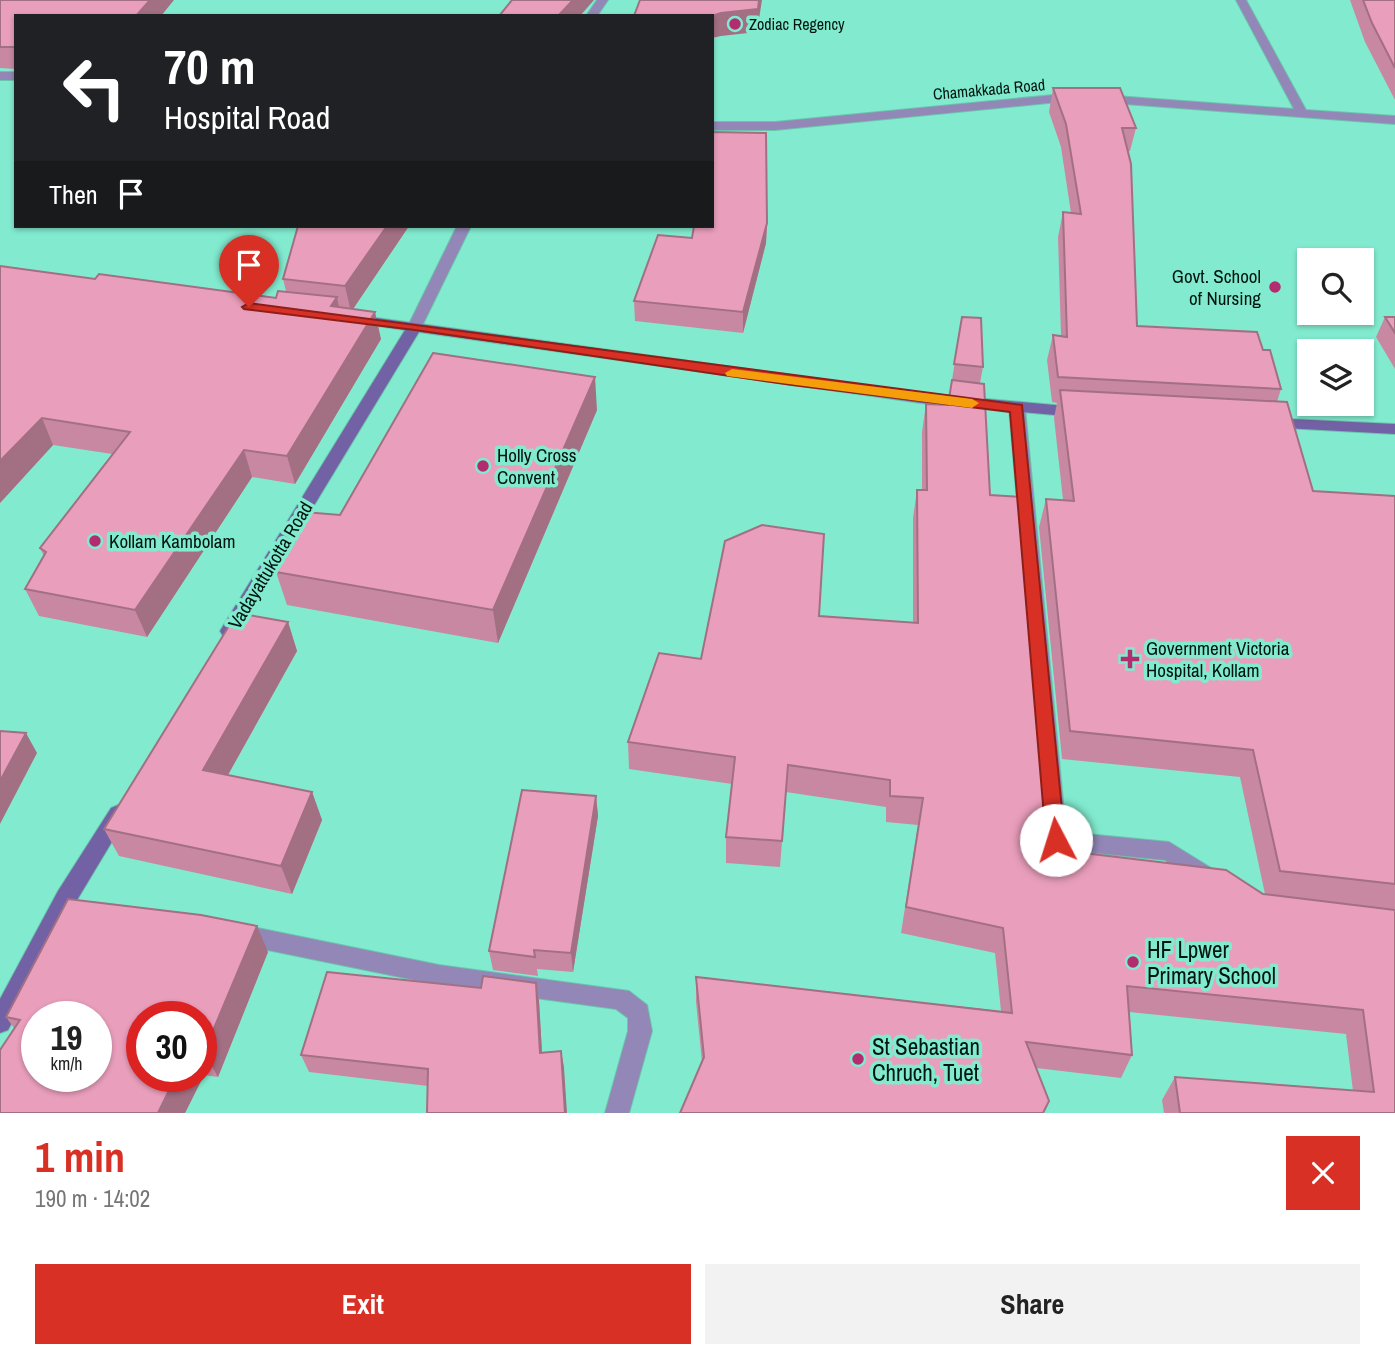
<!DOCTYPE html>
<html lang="en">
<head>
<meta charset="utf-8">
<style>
	:root { --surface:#fff; --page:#f2f2f2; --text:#222; --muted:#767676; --accent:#d93025 }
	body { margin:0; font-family:"Archivo Narrow",sans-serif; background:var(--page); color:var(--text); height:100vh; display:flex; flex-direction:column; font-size:26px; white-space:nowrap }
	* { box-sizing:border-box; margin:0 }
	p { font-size:23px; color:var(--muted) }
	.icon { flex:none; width:38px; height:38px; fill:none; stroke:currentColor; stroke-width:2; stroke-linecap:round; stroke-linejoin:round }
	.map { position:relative; height:1113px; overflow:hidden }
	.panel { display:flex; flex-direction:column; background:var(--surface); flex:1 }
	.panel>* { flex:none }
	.banner { position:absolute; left:14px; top:14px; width:700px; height:214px; border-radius:0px; box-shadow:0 2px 5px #0004; background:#202124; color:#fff; overflow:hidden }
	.fabs { position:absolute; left:1297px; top:248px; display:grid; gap:14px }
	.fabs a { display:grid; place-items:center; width:77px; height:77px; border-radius:0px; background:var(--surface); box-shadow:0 2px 5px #0004; font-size:35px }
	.speed { position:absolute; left:21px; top:1001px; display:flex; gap:14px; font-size:35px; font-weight:700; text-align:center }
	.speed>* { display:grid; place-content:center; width:91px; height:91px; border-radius:50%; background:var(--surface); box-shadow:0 2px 5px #0004; line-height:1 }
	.speed small { font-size:18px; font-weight:400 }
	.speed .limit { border:10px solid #d22; background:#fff; color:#111 }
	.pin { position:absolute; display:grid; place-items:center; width:60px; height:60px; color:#fff; margin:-72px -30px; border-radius:50% 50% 50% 0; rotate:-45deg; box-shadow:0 0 7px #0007 }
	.pin .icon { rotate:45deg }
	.me { position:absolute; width:77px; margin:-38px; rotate:355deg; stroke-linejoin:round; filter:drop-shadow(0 0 5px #0008) }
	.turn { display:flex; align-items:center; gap:24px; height:147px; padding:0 35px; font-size:32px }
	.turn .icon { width:91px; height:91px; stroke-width:2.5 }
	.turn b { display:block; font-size:49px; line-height:60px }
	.then { display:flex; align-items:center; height:66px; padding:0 35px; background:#0003; gap:14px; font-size:26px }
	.round { display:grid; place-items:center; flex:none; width:74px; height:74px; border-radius:0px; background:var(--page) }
	.head { display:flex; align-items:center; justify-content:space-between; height:119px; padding:0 35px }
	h1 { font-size:42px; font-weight:800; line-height:52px; color:var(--accent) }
	.action { display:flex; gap:14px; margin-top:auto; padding:14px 35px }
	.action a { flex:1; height:80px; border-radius:0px; background:var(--accent); color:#fff; font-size:28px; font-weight:800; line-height:80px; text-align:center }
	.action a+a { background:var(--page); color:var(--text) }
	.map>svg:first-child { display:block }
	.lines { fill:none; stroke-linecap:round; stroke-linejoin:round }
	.street-casing { stroke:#6bc5ad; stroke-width:2 }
	.secondary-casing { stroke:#6bc5ad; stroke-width:2 }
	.street { fill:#9287b6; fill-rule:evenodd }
	.secondary { fill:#7361a5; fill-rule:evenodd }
	.wall { fill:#c888a1; fill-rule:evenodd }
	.shaded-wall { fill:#a36f83 }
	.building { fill:#e99ebb; stroke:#a36f83; stroke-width:2; fill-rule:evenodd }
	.route { fill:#d93025; stroke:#8d1f18; stroke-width:2 }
	.slow { fill:#f59e0b }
	.poi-dot { fill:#b32c70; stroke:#82ebcf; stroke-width:2.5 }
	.labels { text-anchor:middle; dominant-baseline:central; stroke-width:7; stroke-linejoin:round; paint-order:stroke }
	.far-poi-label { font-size:16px; fill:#011610; stroke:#82ebcf; text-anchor:start }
	.far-street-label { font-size:16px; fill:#011610; stroke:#82ebcf }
	.poi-label { font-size:19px; fill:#011610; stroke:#82ebcf; text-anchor:start }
	.street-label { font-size:19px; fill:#011610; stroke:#82ebcf }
	.near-poi-label { font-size:23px; fill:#011610; stroke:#82ebcf; text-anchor:start }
</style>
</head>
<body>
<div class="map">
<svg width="1395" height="1113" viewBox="0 0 1395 1113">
	<rect width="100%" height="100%" fill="#82ebcf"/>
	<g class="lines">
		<defs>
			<g id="street">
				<polygon points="597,0 608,0 597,16 586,16"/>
				<polygon points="1236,0 1246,0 1306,110 1395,116 1395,124 1098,102 1096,99 1102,95 1294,109"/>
				<rect x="0" y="72" width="16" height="8"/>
				<polygon points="1074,93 1080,97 1078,100 775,130 712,130 712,122 775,122"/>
				<polygon points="457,226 471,226 422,326 415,330 410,329 408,326"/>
				<polygon points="1017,403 1025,408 1066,832 1169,842 1216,871 1219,878 1216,885 1208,887 1200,885 1165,860 1056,849 1049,846 1046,840 1009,408"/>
				<polygon points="238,924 439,965 629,991 647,1005 652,1031 629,1113 605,1113 628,1031 628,1018 616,1009 439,985 238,944 230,941 227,934 230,927"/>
			</g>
			<g id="secondary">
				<polygon points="355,315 921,393 1077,407 1085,412 1077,417 921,403 419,332 235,636 223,636 220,631 223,626 405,330 350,322 348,319"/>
				<polygon points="1269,418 1395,424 1395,434 1263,427 1261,423 1263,419"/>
				<polygon points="118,805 125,808 128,814 125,820 74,905 8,1030 0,1033 0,999 58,891 111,808"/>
			</g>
		</defs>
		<use href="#street" class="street-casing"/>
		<use href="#secondary" class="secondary-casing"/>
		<use href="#street" class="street"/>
		<use href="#secondary" class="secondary"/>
	</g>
	<g class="wall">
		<polygon points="0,0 16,16 16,69 0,68"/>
		<polygon points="1350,0 1395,0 1395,100 1365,42"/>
		<polygon points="1053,88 1136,128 1130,151 1128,151 1137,326 1263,350 1281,389 1277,402 1313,491 1395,496 1395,1113 1164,1113 1162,1100 1175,1077 1353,1091 1346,1034 1129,1012 1132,1055 1121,1078 1036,1068 1049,1101 1044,1113 680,1113 702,1062 696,1002 696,977 1001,1011 995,953 901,933 918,825 886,822 886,807 786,792 780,867 726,863 726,837 732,784 629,769 628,742 701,659 819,616 913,623 913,518 917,490 922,490 922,432 926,404 948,405 962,317 983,367 980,383 990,495 1044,729 1041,740 1050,849 1265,894 1240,777 1062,759 1039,527 1046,499 1063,500 1054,418 1057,403 1052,402 1047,360 1053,335 1061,336 1058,237 1063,212 1071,213 1061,147 1049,112"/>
		<polygon points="767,223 766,243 743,333 635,321 634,301 692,238"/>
		<polygon points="409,226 353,309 381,339 295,484 252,477 147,637 39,616 25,589 44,556 40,548 112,454 53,445 0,503 0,266 95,279 276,298 286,291 283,279"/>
		<polygon points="1385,317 1395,317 1395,369 1376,337"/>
		<polygon points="597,410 498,643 287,605 276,572 340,515"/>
		<polygon points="288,622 297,651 228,775 312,792 322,820 292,894 119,856 104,829"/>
		<polygon points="596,796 598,816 573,972 537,969 538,976 493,970 489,951"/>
		<path d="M268 952 218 1077 204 1075 185 1113H0L14 1028 6 1017ZM201 1017V1076H142Z"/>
		<polygon points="536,983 539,1001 542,1052 561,1051 564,1068 428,1086 309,1072 301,1055 481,988"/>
	</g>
	<g class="shaded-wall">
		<polygon points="150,0 174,0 161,16 136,16"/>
		<polygon points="573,0 594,0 580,16 558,16"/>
		<polygon points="759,0 762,0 757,32 721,36 712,38 712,16"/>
		<polygon points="767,223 766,243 743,333 743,312"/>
		<polygon points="387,226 409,226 351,312 345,286"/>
		<polygon points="337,297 342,324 331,306"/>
		<polygon points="375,312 381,339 295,484 287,456"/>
		<polygon points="595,377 597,410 498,643 493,610"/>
		<polygon points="42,418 53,445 0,503 0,461"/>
		<polygon points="244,450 252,477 147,637 135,610"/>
		<polygon points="288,622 297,651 215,798 203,770"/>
		<polygon points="26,733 37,753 0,824 0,781"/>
		<polygon points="312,792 322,820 292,894 281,866"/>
		<polygon points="596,796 598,816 573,972 571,953"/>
		<polygon points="257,926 268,952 218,1077 204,1052"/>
		<polygon points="536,983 539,1001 543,1070 540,1053"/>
		<polygon points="561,1051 564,1068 567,1113 565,1113"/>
		<polygon points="201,1070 204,1075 185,1113 158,1113 176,1076 201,1076"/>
	</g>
	<g class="building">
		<polygon points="0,0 150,0 136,16 16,16 16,47 0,47"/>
		<polygon points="512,0 573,0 558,16 499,16"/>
		<polygon points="640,0 759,0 758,9 721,13 712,16 634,16"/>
		<polygon points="1363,0 1395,0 1395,68 1372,23"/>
		<polygon points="1053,88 1120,88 1136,128 1122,128 1131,164 1137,326 1257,332 1263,350 1270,350 1281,389 1058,377 1053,335 1067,337 1063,212 1081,214 1066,124"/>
		<polygon points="712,132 766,133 767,223 743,312 634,301 658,235 692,238 694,226 712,226"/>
		<polygon points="298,226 387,226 345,286 283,279"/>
		<polygon points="0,266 95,279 99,274 276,298 278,291 337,297 331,306 375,312 287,456 244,450 135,610 25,589 46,552 40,548 130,432 42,418 0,461"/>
		<polygon points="962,317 981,318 983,367 954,364"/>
		<polygon points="1385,317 1395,317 1395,333"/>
		<polygon points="433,353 595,377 493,610 276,572 304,512 340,515"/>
		<polygon points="952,380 984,384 990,495 1023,497 1044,729 1040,728 1050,849 1226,870 1263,894 1395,910 1395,1113 1180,1113 1175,1077 1374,1092 1363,1010 1127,986 1132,1055 1026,1042 1049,1101 1043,1113 680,1113 704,1057 696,977 1012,1013 1003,928 906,907 923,798 890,796 890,780 788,765 782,841 726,837 735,757 628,742 659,653 701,659 725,541 762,525 824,534 819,616 918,623 917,490 927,490 926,404 948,405"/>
		<polygon points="1060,390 1287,402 1313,491 1395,496 1395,884 1280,871 1253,750 1070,731 1046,499 1074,501"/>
		<polygon points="237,613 288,622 203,770 312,792 281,866 104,829"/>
		<polygon points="0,731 26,733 0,781"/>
		<polygon points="522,790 596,796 571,953 534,950 535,957 489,951"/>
		<path d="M68 899 201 915 257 926 204 1052H201V1017H142V1076H176L158 1113H0V1050L20 1020 6 1017ZM37 1017H96V1076H37Z"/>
		<polygon points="327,972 481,988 483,976 536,983 540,1053 561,1051 565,1113 427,1113 428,1069 301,1055"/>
	</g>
	<polygon class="route" points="249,303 1022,405 1065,840 1063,846 1049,846 1046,840 1010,412 792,385 415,330 244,309 242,307"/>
	<polygon class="slow" points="732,369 972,399 979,403 972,408 727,376 725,373"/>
	<g class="poi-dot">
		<circle cx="735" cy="24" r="7"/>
		<circle cx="1275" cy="287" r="7"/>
		<circle cx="483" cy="466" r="7"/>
		<circle cx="95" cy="541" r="7"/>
		<path d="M1126.5 648.5h7v7h7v7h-7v7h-7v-7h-7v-7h7z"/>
		<circle cx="1133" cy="962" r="7"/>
		<circle cx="858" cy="1059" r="7"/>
	</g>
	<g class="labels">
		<g class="far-poi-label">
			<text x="749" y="24">Zodiac Regency</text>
		</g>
		<g class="far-street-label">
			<text transform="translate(989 89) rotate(-5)">Chamakkada Road</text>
		</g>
		<g class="poi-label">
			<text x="1261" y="276" text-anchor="end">Govt. School<tspan x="1261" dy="22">of Nursing</tspan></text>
			<text x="497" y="455">Holly Cross<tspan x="497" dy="22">Convent</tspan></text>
			<text x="109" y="541">Kollam Kambolam</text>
			<text x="1146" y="648">Government Victoria<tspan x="1146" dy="22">Hospital, Kollam</tspan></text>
		</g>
		<g class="street-label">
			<text transform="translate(270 565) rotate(-59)">Vadayattukotta Road</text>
		</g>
		<g class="near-poi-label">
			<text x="1147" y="949">HF Lpwer<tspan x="1147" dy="26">Primary School</tspan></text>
			<text x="872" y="1046">St Sebastian<tspan x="872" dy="26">Chruch, Tuet</tspan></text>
		</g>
	</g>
</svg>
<div class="fabs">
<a><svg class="icon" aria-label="search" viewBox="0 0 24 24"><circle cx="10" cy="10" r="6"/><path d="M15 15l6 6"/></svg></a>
<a><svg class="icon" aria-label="layers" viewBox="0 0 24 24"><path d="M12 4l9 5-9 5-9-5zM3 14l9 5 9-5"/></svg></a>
</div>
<div class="speed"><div>19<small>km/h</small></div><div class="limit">30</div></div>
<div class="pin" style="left:249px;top:307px;background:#d93025"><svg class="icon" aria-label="arrive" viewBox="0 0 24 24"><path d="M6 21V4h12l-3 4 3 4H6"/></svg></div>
<svg class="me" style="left:1056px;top:840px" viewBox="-20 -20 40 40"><circle r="19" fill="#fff"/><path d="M0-13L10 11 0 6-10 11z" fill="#d93025"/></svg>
<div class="banner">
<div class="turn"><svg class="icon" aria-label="left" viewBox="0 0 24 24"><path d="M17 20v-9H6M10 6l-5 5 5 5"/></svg><div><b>70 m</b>Hospital Road</div></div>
<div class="then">Then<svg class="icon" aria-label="arrive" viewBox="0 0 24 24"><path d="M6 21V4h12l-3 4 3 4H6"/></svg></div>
</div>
</div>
<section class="panel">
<div class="head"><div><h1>1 min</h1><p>190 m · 14:02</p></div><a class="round" style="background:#d93025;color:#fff"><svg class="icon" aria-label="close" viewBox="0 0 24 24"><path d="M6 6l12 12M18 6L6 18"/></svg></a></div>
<div class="action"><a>Exit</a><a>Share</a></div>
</section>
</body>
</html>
